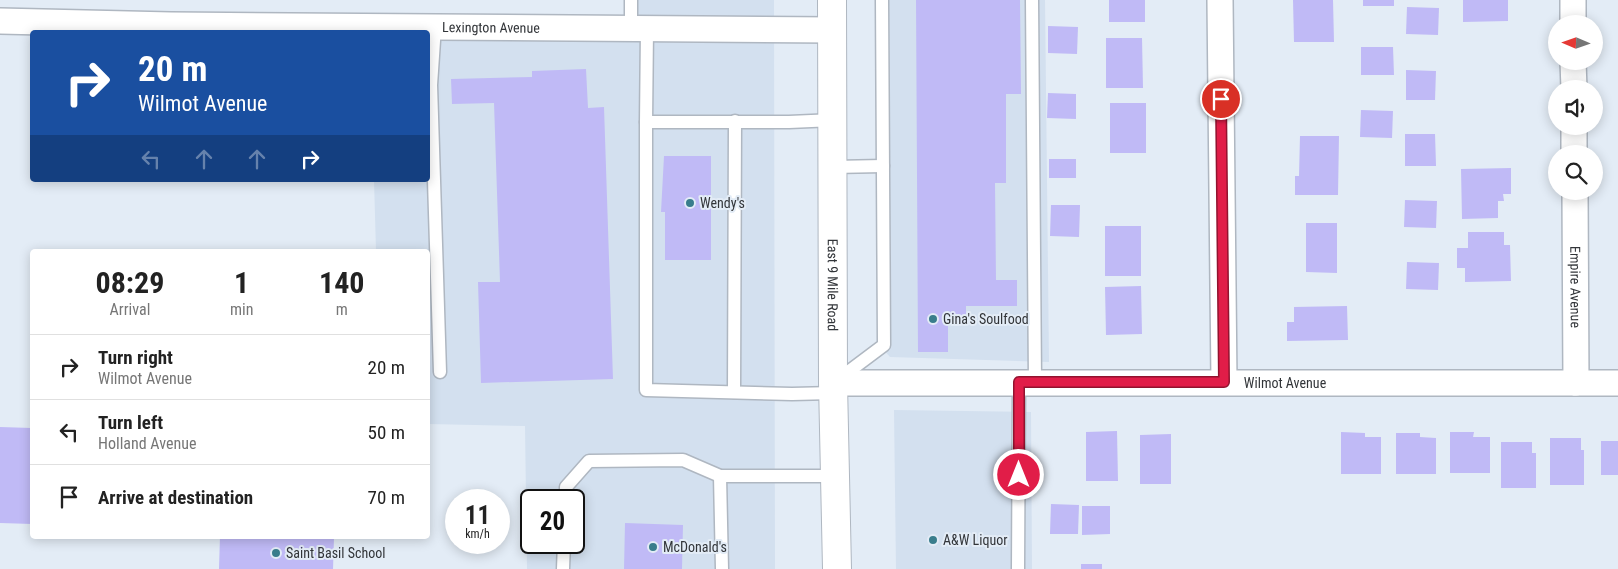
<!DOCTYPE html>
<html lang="en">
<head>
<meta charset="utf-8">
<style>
	:root { --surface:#fff; --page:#f2f2f2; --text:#222; --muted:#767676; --line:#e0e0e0 }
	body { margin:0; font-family:"Roboto Condensed",sans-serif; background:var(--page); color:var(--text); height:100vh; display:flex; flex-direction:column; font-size:19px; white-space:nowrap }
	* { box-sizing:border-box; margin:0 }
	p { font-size:16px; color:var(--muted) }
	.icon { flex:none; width:28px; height:28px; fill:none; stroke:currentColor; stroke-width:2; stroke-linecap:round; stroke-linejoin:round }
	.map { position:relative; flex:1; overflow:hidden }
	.drawer { position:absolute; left:30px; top:249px; width:400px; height:290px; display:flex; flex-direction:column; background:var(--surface); border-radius:5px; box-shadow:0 2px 12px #0003 }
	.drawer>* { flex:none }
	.guide { position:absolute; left:30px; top:30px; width:400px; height:152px; border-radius:5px; box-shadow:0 2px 12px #0003; background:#1a4fa0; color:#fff; overflow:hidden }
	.needle { width:32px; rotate:272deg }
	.buttons { position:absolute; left:1548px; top:15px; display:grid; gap:10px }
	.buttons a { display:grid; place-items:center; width:55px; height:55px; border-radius:50%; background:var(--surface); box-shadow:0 2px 12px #0003; font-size:25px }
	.speed { position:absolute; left:445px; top:489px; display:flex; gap:10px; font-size:25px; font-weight:700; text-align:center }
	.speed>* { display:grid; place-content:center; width:65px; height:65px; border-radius:50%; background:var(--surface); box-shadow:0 2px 12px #0003; line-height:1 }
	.speed small { font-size:12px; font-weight:400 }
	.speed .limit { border:2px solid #111; border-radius:8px; background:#fff; color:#111 }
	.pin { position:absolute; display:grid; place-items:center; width:42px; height:42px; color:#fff; margin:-21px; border:2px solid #fff; border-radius:50%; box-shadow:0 1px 5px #0007 }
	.me { position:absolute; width:55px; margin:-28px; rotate:0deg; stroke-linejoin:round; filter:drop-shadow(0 0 4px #0008) }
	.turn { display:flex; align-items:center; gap:18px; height:105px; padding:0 25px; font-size:22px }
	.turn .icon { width:65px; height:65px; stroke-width:2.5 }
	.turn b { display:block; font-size:35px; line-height:42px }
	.lanes { display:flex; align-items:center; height:48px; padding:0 25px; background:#0003; justify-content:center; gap:25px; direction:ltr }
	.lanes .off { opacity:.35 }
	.eta { display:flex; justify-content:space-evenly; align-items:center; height:85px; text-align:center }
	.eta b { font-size:30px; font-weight:700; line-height:35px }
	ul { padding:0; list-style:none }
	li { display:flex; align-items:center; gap:15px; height:65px; padding:0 25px; border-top:1px solid var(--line) }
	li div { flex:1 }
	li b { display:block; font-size:19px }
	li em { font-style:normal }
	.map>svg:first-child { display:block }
	.built { fill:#d3e0ef; fill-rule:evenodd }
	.building { fill:#c0baf6 }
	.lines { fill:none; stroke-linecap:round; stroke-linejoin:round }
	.service-casing { stroke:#afb7c1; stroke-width:15 }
	.minor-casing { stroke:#afb7c1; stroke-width:28 }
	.secondary-casing { stroke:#afb7c1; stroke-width:30 }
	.service { stroke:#fff; stroke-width:12 }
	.minor { stroke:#fff; stroke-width:25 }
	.secondary { stroke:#fff; stroke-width:28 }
	.route-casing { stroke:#92132f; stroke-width:12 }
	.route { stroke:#e11d48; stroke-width:9 }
	.poi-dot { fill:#397d8c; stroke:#e3ecf6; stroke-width:2 }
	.labels { text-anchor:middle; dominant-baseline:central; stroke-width:4; stroke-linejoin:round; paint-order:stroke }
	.street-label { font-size:14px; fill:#323539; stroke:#e3ecf6 }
	.poi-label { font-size:14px; fill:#323539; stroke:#e3ecf6; text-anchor:start }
</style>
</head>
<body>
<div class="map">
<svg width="1618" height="569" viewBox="0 0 1618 569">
	<rect width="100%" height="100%" fill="#e3ecf6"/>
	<g class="built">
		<path d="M624 0H774L775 569H527L525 426 428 424V251H376L374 180H428V41L624 39ZM531 500H574V542H531Z"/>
		<polygon points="881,0 1045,0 1049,362 890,357 882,348"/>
		<polygon points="894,410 1031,412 1032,569 896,569"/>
	</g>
	<g class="building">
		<polygon points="916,0 1020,0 1021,94 1006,94 1006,183 995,183 996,280 1017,280 1017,306 966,306 966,318 948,318 948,352 918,352"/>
		<rect x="1109" y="0" width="36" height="22"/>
		<polygon points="1293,0 1333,0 1334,42 1294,42"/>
		<rect x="1363" y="0" width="31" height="6"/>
		<polygon points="1463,0 1508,0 1508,21 1463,22"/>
		<polygon points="1407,7 1439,8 1438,35 1406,34"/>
		<polygon points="1048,26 1078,27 1077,54 1048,53"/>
		<polygon points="1106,38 1142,38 1143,88 1106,88"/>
		<polygon points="1361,47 1393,47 1394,75 1361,75"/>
		<polygon points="586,69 588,108 604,107 613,379 481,383 478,282 500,282 494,103 452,104 451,79 532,77 532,71"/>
		<polygon points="1406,70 1436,71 1435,100 1406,100"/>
		<polygon points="1048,93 1076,94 1076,119 1047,118"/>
		<rect x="1110" y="103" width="36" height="50"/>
		<polygon points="1361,110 1393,111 1392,138 1360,137"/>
		<polygon points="1405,134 1435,134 1436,166 1405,166"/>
		<polygon points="1300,136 1339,136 1338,195 1295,195 1295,176 1299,176"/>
		<polygon points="664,156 711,156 711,260 665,260 665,212 661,212"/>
		<rect x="1049" y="159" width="27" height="19"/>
		<polygon points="1511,168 1511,194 1503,194 1504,201 1498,201 1498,218 1462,219 1461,169"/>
		<polygon points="1405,200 1437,201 1436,228 1404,227"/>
		<polygon points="1051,205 1080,205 1079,237 1050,236"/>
		<polygon points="1306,223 1337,223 1337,273 1306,272"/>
		<rect x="1105" y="226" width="36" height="50"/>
		<polygon points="1468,232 1504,232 1504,245 1510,245 1511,281 1465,282 1465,268 1457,268 1457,248 1468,248"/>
		<polygon points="1407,262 1439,263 1438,290 1406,289"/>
		<polygon points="1141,286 1142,334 1106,335 1105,287"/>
		<polygon points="1347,306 1348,340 1287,341 1287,322 1294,322 1294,307"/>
		<polygon points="0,427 32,428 32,524 0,523"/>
		<polygon points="1117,431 1118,481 1086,481 1086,432"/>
		<polygon points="1341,432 1365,433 1365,437 1381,437 1381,474 1341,474"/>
		<polygon points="1450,432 1474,432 1473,437 1490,437 1490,473 1450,473"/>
		<polygon points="1396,433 1420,433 1420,437 1436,438 1436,474 1396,474"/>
		<polygon points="1171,434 1171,484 1140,484 1140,435"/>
		<polygon points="1550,438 1581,438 1581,450 1584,450 1584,485 1550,485"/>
		<rect x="1601" y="441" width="17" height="34"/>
		<polygon points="1501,442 1532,442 1532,453 1536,453 1536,488 1501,488"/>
		<polygon points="1051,504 1079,505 1078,534 1050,534"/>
		<polygon points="1082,506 1110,506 1110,534 1082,535"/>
		<polygon points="625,523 683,525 682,569 624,569"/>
		<polygon points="220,536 334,537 333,569 219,569"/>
		<rect x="1081" y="564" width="21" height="5"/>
	</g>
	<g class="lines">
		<defs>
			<g id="service">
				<polyline points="631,0 631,29"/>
				<polyline points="1032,0 1035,382"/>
				<polyline points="435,26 431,85 440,372"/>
				<polyline points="646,122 647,29"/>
				<polyline points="833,167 883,166"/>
				<polyline points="836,381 884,345 882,0"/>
				<polyline points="734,392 735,121"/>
				<polyline points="833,393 792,394 646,390 646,122 789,122 834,120"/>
				<polyline points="720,476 722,569"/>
				<polyline points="566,500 566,487 589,461 683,460 720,476 834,476"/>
				<polyline points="563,569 564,542"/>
				<polyline points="1018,569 1019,382"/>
			</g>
			<g id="minor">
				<polyline points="1220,0 1224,382"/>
				<polyline points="1573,0 1573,24"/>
				<path id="s1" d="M0 21 171 25 833 30"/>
				<polyline points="1573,61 1574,89"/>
				<polyline points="1574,126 1574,154"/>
				<path id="s2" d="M1575 191 1576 383"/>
				<path id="s3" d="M833 383H1618"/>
			</g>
			<g id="secondary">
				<path id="s4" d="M832 0 833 383 837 569"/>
			</g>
		</defs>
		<use href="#service" class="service-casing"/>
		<use href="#minor" class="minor-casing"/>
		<use href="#secondary" class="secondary-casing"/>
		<use href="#service" class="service"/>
		<use href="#minor" class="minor"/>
		<use href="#secondary" class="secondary"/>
	</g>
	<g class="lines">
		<defs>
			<polyline id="route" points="1019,475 1019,382 1224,382 1221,99"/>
		</defs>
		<use href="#route" class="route-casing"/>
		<use href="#route" class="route"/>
	</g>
	<g class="poi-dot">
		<circle cx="690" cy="203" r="5"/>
		<circle cx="933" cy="319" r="5"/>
		<circle cx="933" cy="540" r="5"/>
		<circle cx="653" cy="547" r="5"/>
		<circle cx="276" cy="553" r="5"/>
	</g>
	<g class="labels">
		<g class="street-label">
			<text stroke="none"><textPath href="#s1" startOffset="491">Lexington Avenue</textPath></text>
			<text stroke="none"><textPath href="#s4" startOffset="285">East 9 Mile Road</textPath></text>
			<text stroke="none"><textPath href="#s2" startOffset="96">Empire Avenue</textPath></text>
			<text stroke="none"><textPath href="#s3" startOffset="452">Wilmot Avenue</textPath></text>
		</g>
		<g class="poi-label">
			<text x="700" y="203">Wendy's</text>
			<text x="943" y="319">Gina's Soulfood</text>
			<text x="943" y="540">A&amp;W Liquor</text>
			<text x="663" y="547">McDonald's</text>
			<text x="286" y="553">Saint Basil School</text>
		</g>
	</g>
</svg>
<div class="buttons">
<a><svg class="needle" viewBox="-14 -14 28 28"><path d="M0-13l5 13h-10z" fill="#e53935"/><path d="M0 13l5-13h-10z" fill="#767676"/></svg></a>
<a><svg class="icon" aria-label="sound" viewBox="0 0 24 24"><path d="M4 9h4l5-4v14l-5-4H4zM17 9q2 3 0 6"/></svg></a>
<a><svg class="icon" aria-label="search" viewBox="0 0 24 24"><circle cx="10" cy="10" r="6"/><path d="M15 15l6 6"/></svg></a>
</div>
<div class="speed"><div>11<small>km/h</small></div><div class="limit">20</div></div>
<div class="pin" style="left:1221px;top:99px;background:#d93025"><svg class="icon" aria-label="arrive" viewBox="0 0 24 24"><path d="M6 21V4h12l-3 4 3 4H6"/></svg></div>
<svg class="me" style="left:1019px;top:475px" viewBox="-20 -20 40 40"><circle r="17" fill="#e11d48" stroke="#fff" stroke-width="3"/><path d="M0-11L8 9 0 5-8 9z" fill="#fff"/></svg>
<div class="guide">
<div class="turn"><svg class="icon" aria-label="right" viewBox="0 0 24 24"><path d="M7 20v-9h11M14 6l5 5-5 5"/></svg><div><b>20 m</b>Wilmot Avenue</div></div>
<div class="lanes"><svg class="icon off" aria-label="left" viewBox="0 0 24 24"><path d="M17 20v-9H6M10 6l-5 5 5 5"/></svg><svg class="icon off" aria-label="ahead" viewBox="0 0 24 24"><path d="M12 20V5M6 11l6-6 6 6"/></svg><svg class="icon off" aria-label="ahead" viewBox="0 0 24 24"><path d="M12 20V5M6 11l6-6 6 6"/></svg><svg class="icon" aria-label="right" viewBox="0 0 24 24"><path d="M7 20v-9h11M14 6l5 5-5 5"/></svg></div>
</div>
<section class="drawer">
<div class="eta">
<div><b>08:29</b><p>Arrival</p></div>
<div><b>1</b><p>min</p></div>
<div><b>140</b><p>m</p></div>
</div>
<ul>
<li><svg class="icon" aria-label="right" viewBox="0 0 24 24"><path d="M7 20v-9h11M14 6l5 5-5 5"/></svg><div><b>Turn right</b><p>Wilmot Avenue</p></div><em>20 m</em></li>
<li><svg class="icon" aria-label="left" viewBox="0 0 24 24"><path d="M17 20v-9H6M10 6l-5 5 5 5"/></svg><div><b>Turn left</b><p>Holland Avenue</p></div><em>50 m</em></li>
<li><svg class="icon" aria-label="arrive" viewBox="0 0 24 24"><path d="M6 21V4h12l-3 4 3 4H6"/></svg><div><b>Arrive at destination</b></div><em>70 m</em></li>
</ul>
</section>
</div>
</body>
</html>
